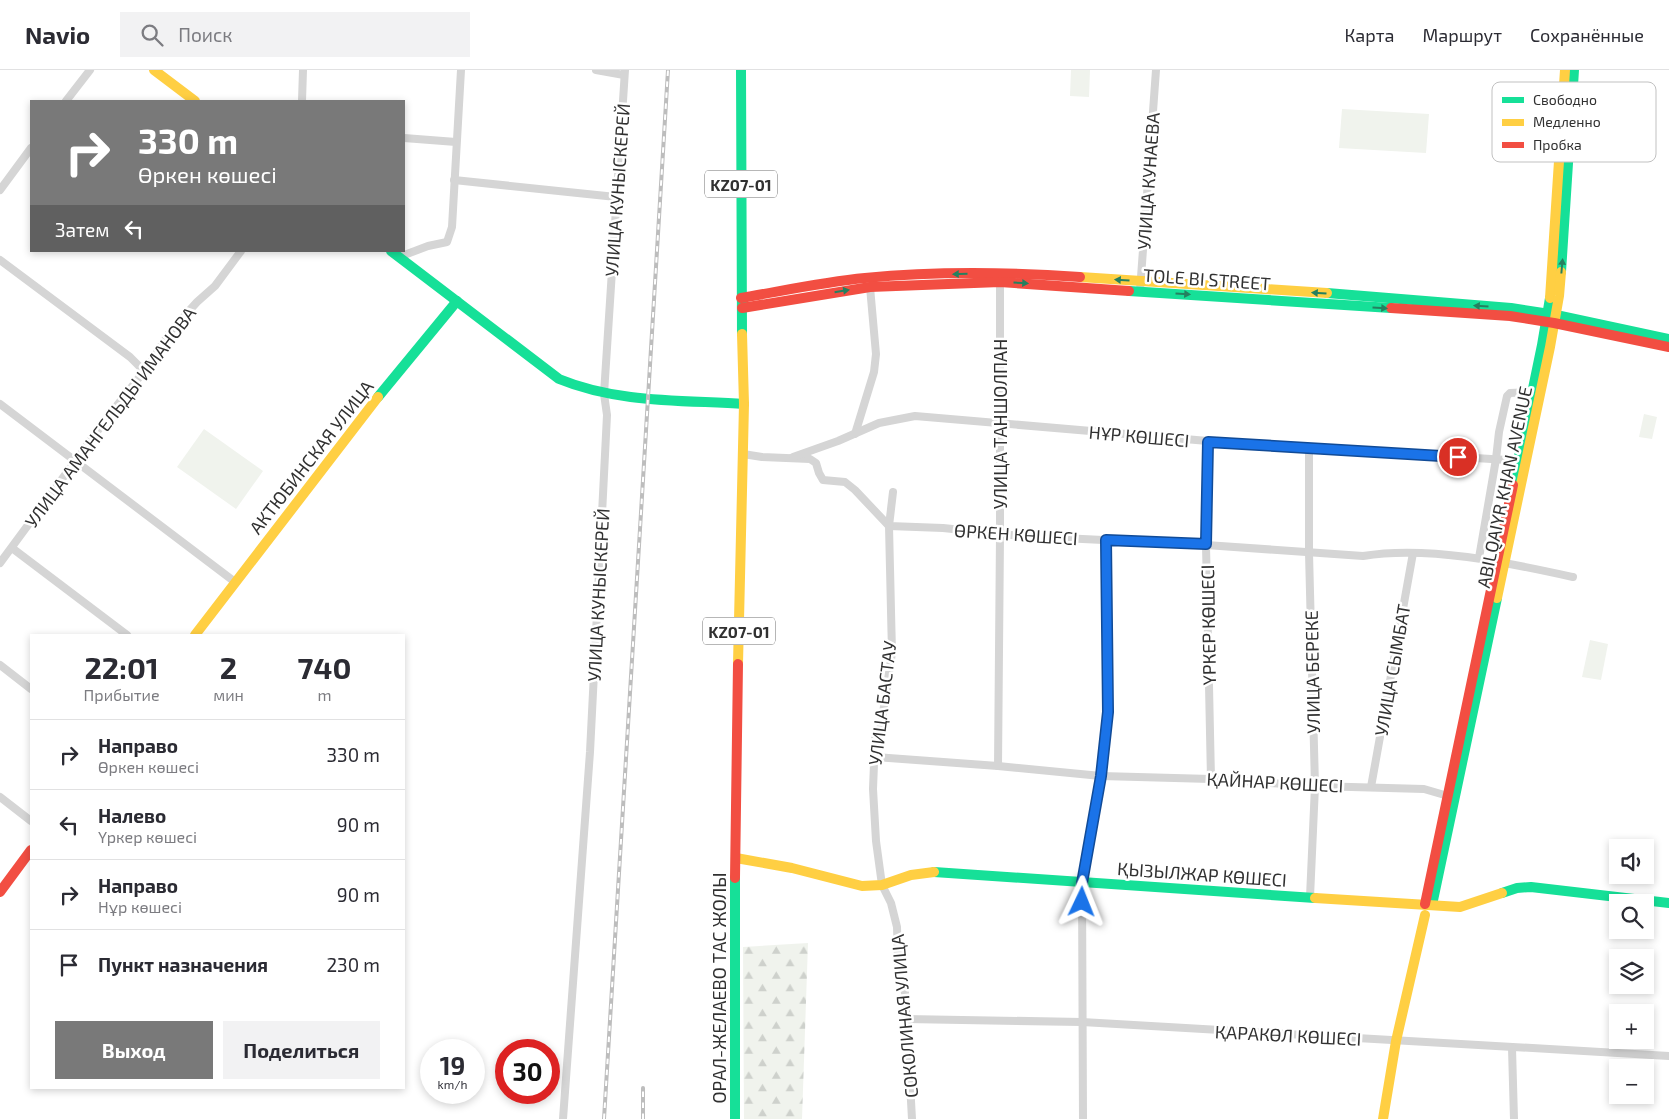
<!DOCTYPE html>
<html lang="ru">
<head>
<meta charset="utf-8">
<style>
	:root { --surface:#fff; --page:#f2f2f3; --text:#2b2b33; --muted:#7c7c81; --line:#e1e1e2; --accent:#797979 }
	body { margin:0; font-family:"Exo 2",sans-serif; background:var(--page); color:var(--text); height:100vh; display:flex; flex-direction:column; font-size:19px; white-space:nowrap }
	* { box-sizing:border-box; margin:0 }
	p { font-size:16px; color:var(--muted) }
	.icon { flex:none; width:28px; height:28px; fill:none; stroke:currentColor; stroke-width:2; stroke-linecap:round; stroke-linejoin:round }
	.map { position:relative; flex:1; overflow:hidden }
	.panel { position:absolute; left:30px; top:564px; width:375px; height:455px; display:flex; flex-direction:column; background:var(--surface); border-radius:0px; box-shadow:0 2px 8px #0003 }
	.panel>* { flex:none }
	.top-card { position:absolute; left:30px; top:30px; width:375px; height:152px; border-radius:0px; box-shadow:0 2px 8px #0003; background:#797979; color:#fff; overflow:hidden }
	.buttons { position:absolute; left:1609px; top:769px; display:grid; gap:10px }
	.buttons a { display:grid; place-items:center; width:45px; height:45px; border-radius:0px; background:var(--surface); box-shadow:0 2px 8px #0003; font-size:25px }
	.speed { position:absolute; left:420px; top:969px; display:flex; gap:10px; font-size:25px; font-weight:700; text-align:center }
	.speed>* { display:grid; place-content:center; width:65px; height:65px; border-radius:50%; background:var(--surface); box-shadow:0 2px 8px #0003; line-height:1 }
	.speed small { font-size:12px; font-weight:400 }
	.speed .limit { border:8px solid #d22; background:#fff; color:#111 }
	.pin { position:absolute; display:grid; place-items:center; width:42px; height:42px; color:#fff; margin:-21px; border:2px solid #fff; border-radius:50%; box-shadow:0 1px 5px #0007 }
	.me { position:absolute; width:55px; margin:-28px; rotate:2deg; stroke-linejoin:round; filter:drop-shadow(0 0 4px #0008) }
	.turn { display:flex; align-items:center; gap:18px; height:105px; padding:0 25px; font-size:22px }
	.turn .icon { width:65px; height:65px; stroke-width:2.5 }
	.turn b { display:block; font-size:35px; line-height:42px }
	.then { display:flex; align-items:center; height:48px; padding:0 25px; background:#0003; gap:10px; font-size:19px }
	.eta { display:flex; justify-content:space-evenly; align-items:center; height:85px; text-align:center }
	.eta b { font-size:30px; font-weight:700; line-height:35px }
	.cta { display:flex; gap:10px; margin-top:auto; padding:10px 25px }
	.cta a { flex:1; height:58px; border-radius:0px; background:var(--accent); color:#fff; font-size:20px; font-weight:700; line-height:58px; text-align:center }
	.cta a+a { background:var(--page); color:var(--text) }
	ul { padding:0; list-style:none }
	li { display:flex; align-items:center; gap:15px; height:70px; padding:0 25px; border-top:1px solid var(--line) }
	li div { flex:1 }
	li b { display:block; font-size:19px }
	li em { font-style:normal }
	header { display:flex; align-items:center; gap:30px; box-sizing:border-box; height:70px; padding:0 25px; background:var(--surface); border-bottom:1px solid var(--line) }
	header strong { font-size:24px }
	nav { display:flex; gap:28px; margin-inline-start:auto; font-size:18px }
	.search { width:350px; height:45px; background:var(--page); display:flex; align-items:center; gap:12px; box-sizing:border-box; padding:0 18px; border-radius:0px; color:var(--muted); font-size:19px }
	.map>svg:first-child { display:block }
	.forest { fill:url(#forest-firs) }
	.pitch { fill:#f0f3ed }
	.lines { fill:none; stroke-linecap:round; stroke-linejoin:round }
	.street { stroke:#d5d5d5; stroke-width:8 }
	.fast { stroke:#16e098; stroke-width:10 }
	.slow { stroke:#ffcf43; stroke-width:10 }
	.jam { stroke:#f24e42; stroke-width:10 }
	.rail-casing { stroke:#bdbdbd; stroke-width:4 }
	.rail { stroke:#fff; stroke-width:2; stroke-dasharray:5.5; stroke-linecap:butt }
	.oneway { fill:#25805f }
	.route-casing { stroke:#114b97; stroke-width:12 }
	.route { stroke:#1a73e8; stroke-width:9 }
	.labels { text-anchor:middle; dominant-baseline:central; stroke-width:5; stroke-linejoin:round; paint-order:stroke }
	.shield { fill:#fff; stroke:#6f6f6f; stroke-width:1 }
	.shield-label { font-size:16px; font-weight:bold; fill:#313131 }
	.street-label { font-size:18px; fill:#313131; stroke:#fff }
	.key { fill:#fff; stroke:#c1c1c1; stroke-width:1 }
	.key-label { font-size:14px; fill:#313131 }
</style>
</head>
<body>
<header>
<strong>Navio</strong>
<div class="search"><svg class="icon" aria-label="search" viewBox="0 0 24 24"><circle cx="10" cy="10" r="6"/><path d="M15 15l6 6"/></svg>Поиск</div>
<nav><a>Карта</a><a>Маршрут</a><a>Сохранённые</a></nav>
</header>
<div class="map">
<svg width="1669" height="1049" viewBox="0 0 1669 1049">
	<defs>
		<pattern id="forest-firs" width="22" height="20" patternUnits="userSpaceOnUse" patternTransform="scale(1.25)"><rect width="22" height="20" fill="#f0f3ed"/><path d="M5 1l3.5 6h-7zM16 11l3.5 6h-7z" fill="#ced1cc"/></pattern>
	</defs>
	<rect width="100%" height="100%" fill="#fff"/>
	<polygon class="forest" points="808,873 802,1049 744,1049 743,877"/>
	<g class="pitch">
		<polygon points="1071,0 1090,0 1089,27 1070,26"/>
		<polygon points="1342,39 1429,44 1426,83 1339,78"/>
		<polygon points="1644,344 1657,347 1652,369 1639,367"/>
		<polygon points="204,359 263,401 236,439 177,397"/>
		<polygon points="1590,570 1608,574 1601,610 1582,607"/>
	</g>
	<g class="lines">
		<g class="street">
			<polyline points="596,0 624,5"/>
			<polyline points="66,31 90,0"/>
			<polyline points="302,31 303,0"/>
			<polyline points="404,68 456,72"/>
			<polyline points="454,110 616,127"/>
			<polyline points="0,120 31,78"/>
			<polyline points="399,187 428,176 447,172 452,157 461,0"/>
			<polyline points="0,190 130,287 143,300"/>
			<polyline points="1140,221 1156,0"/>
			<polyline points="0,334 235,512"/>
			<polyline points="855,364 874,302 876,284 870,217"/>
			<polyline points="1208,371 1206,475 1211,709"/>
			<polyline points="1309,377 1309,483 1315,716 1310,827"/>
			<path d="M743 384 762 387 810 389 816 393 819 403 823 410 845 412 855 420 889 456 943 458 1021 466 1206 475 1363 486C1428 475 1509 493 1573 507"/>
			<polyline points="793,387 838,371 879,353 915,346 1208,371 1507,390 1518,392 1520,396"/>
			<polyline points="893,422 889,456 892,583 881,656 875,669 873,719 876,771 882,815 891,833 897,857 898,892 905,923 912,1049"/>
			<polyline points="12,478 127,565"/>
			<polyline points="1479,488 1496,389 1499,362 1507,326 1510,323 1532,322"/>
			<polyline points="0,493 107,348 149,295 170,262 197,232 215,216 241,181"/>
			<polyline points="0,595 31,619"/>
			<polyline points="875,687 998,696 1101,706 1211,709 1315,716 1424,719 1448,726"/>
			<polyline points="998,696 1000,465 1000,207"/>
			<polyline points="1371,717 1413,483"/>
			<polyline points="0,727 31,751"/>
			<polyline points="906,949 1082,952 1669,986"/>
			<polyline points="1512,978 1514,1049"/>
			<polyline points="563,1049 590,682 607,345 604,324 625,0"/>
			<polyline points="1083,1049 1082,813 1101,706 1108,643 1106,470"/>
		</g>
		<g class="fast">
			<polyline points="741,0 742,264"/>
			<path d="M391 181 559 309C617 333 682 330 744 334"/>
			<polyline points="1561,202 1574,0"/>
			<polyline points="1129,221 1391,238"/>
			<polyline points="1327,223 1511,238 1556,245 1669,269"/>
			<polyline points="378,327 457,231"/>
			<polyline points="1513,415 1542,275 1550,228"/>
			<polyline points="934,802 1315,828"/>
			<polyline points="735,808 735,1049"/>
			<polyline points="1502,823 1517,818 1531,817 1669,833"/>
			<polyline points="1432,835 1497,528"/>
		</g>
		<g class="slow">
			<polyline points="154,0 195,31"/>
			<polyline points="1080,207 1327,223"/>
			<polyline points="1550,228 1565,0"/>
			<polyline points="1497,528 1550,277 1559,226 1561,202"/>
			<polyline points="195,565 378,327"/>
			<polyline points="738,594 744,334 742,264"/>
			<polyline points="736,788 792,798 862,816 882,815 911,805 934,802"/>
			<polyline points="1315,828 1460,837 1502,823"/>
			<polyline points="1383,1049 1396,971 1425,845"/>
		</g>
		<g class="jam">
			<path d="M741 228C782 221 823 212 865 208 936 201 1009 202 1080 207"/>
			<polyline points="742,238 870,217 1000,212 1129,221"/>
			<polyline points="1391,238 1510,246 1554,253 1669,277"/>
			<polyline points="735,808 738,594"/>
			<polyline points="0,822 31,780"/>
			<polyline points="1425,834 1513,415"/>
		</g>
		<defs>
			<g id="rail">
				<polyline points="604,1049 668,0"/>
				<polyline points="643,1049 643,1018"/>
			</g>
		</defs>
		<use href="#rail" class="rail-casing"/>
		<use href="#rail" class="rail"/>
	</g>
	<defs><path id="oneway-solid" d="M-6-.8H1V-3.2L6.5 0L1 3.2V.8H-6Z" transform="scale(1.25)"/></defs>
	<g class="oneway">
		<use href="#oneway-solid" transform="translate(1562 196) rotate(-85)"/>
		<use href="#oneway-solid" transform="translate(960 204) rotate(179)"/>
		<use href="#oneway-solid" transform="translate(1122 210) rotate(-176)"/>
		<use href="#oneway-solid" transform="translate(1021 213) rotate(3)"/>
		<use href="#oneway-solid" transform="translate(842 221) rotate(-9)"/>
		<use href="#oneway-solid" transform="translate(1319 223) rotate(-176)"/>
		<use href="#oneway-solid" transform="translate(1183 224) rotate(4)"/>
		<use href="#oneway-solid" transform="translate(1481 236) rotate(-176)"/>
		<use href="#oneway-solid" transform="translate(1380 238) rotate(4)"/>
	</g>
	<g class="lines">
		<defs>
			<polyline id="route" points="1082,832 1082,813 1101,706 1108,642 1106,470 1206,474 1208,372 1458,387"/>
		</defs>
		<use href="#route" class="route-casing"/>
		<use href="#route" class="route"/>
	</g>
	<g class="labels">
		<g class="shield">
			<rect x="705" y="100.5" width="72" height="27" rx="4"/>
			<rect x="703" y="547.5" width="72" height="27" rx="4"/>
		</g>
		<g class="shield-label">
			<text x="741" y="114">KZ07-01</text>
			<text x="739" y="561">KZ07-01</text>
		</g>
		<g class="street-label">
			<text transform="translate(1148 111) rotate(-86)">УЛИЦА КУНАЕВА</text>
			<text transform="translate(617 120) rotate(-86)">УЛИЦА КУНЫСКЕРЕЙ</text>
			<text transform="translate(1207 209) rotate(4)">TOLE BI STREET</text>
			<text transform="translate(110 347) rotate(-53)">УЛИЦА АМАНГЕЛЬДЫ ИМАНОВА</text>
			<text transform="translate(1000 354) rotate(-90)">УЛИЦА ТАНШОЛПАН</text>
			<text transform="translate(1139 366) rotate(5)">НҰР КӨШЕСІ</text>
			<text transform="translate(311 387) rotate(-52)">АКТЮБИНСКАЯ УЛИЦА</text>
			<text transform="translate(1504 417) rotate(-78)">ABILQAIYR KHAN AVENUE</text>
			<text transform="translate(1016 464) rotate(4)">ӨРКЕН КӨШЕСІ</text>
			<text transform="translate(598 525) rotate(-87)">УЛИЦА КУНЫСКЕРЕЙ</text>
			<text transform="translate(1208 555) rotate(-91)">ҮРКЕР КӨШЕСІ</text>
			<text transform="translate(1392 600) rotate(-80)">УЛИЦА СЫМБАТ</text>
			<text transform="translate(1312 602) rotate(-91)">УЛИЦА БЕРЕКЕ</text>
			<text transform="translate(882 633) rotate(-83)">УЛИЦА БАСТАУ</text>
			<text transform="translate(1275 712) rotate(3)">ҚАЙНАР КӨШЕСІ</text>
			<text transform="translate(1202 804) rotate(4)">ҚЫЗЫЛЖАР КӨШЕСІ</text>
			<text transform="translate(719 918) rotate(-90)">ОРАЛ-ЖЕЛАЕВО ТАС ЖОЛЫ</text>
			<text transform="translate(904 946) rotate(-95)">СОКОЛИНАЯ УЛИЦА</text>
			<text transform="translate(1288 965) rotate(3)">ҚАРАКӨЛ КӨШЕСІ</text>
		</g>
	</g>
	<rect x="1492" y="12" width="164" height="80" rx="8" class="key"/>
	<rect x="1502" y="27" width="22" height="6" fill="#16e098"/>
	<rect x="1502" y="49" width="22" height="7" fill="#ffcf43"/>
	<rect x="1502" y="72" width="22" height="6" fill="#f24e42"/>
	<g class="key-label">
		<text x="1533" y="35">Свободно</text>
		<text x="1533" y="57">Медленно</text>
		<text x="1533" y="80">Пробка</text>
	</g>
</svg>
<div class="buttons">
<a><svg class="icon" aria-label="sound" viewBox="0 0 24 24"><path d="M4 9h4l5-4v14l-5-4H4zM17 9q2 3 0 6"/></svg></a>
<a><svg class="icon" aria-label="search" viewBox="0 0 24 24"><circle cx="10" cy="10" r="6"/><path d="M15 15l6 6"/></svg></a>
<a><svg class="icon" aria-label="layers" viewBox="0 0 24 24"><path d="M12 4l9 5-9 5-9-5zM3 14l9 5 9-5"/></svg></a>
<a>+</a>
<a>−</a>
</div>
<div class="speed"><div>19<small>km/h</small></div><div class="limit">30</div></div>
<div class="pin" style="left:1458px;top:387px;background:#d93025"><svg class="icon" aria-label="arrive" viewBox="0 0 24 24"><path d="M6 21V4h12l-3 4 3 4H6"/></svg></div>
<svg class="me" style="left:1082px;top:832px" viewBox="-20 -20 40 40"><path d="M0-17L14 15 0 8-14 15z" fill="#1a73e8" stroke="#fff" stroke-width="4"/></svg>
<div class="top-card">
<div class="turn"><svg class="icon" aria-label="right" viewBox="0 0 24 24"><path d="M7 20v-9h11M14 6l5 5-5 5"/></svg><div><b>330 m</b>Өркен көшесі</div></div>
<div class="then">Затем<svg class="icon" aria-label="left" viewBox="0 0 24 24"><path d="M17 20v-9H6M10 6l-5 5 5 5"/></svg></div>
</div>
<section class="panel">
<div class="eta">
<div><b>22:01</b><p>Прибытие</p></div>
<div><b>2</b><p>мин</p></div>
<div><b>740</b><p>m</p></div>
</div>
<ul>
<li><svg class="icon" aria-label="right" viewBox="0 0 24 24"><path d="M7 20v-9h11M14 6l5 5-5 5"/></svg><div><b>Направо</b><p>Өркен көшесі</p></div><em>330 m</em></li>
<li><svg class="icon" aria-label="left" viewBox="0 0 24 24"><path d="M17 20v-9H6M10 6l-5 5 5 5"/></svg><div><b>Налево</b><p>Үркер көшесі</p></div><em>90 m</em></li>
<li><svg class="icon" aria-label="right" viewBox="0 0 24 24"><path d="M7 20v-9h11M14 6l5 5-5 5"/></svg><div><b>Направо</b><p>Нұр көшесі</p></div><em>90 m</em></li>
<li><svg class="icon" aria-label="arrive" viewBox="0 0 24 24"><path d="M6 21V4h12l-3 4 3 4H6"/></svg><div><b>Пункт назначения</b></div><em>230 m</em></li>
</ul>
<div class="cta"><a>Выход</a><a>Поделиться</a></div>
</section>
</div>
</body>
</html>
